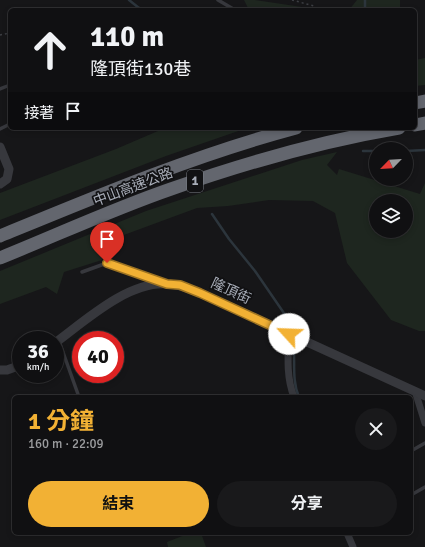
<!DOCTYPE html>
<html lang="zh-TW">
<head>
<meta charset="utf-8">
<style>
	:root { --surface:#101012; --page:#19191b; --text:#f1f3f6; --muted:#9c9d9f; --line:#303032; --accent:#f2b134 }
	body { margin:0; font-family:Signika,"Noto Sans TC",sans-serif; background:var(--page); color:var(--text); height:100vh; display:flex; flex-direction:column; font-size:15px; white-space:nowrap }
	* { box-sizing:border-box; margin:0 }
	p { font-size:13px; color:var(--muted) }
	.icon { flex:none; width:22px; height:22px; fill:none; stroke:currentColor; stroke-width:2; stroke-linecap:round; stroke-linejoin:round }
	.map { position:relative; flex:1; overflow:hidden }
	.side { position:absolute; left:12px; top:395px; width:401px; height:140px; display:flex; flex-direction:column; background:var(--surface); border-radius:6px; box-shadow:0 2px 6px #0003,0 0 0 1px var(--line) }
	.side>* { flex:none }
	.guide { position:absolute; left:8px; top:8px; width:409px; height:122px; border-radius:6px; box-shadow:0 2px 6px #0003,0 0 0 1px var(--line); background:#101012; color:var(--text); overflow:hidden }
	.needle { width:26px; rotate:245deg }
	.tools { position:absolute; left:369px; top:142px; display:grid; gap:8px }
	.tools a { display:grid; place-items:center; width:44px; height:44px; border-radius:50%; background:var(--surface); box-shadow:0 2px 6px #0003,0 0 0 1px var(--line); font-size:20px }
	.speed { position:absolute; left:12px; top:331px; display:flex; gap:8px; font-size:20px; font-weight:700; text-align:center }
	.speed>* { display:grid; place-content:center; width:52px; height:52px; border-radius:50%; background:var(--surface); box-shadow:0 2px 6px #0003,0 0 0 1px var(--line); line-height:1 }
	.speed small { font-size:10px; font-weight:400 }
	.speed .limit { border:6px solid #d22; background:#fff; color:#111 }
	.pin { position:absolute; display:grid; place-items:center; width:34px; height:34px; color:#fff; margin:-41px -17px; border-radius:50% 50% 50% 0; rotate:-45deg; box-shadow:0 0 4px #0007 }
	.pin .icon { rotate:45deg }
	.me { position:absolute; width:44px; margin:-22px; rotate:295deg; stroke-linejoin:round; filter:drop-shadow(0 0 3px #0008) }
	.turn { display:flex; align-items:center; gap:14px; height:84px; padding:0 16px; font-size:18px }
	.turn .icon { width:52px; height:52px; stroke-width:2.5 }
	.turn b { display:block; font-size:28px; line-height:34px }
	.then { display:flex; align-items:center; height:38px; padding:0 16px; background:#0003; gap:8px; font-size:15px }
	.round { display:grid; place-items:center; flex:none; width:42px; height:42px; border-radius:21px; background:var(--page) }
	.overview { display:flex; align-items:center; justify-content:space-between; height:68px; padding:0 16px }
	h1 { font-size:24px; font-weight:700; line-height:30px; color:var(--accent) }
	.cta { display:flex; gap:8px; margin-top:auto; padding:8px 16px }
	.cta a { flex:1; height:46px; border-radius:24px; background:var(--accent); color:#111; font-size:16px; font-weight:700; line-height:46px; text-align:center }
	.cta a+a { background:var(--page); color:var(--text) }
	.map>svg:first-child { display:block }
	.green { fill:#1e261f; fill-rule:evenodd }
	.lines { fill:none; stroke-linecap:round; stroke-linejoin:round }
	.stream { stroke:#2c353c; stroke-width:2.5 }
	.path { stroke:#3d3f44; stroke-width:1.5; stroke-dasharray:2 3; stroke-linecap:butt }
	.service { stroke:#37383d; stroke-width:3.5 }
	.minor { stroke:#37383d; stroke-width:7 }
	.tertiary { stroke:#37383d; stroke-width:9 }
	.motorway { stroke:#63666e; stroke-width:13 }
	.route-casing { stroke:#9d7322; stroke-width:10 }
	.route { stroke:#f2b134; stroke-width:7 }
	.labels { text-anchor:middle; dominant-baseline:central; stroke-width:3.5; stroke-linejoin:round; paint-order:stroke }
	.shield { fill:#111113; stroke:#7b7e86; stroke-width:1 }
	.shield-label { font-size:13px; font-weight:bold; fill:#a8adb8 }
	.street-label { font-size:14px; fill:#a8adb8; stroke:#111113 }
</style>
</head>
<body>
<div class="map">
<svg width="425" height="547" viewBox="0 0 425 547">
	<rect width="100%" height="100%" fill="#161618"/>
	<g class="green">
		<polygon points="244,0 255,0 322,10 249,10"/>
		<polygon points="357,0 400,0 400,10 349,10"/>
		<polygon points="425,58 425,85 415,86 415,60"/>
		<polygon points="165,128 247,128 166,156 0,220 0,193 116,149"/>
		<path d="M337 152 327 165 337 175 339 169 420 194 425 183V331H419L391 320 347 263 335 213 313 201 269 200 228 206 197 208 113 239 102 260 64 272 57 294 46 287 0 304V271L146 211 302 160ZM376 201H406V231H376Z"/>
		<polygon points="190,533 201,533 206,547 168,547 167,542"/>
	</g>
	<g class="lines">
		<g class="stream">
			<polyline points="129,0 139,8 144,10"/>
			<polyline points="365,10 365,0"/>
			<polyline points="363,151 376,151"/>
			<polyline points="406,151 425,150"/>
			<polyline points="212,214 229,239 255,271 288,319 292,326 293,332"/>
			<path d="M293 339C296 358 291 379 299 397"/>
		</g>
		<g class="path">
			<polyline points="292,0 314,6"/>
			<polyline points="0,35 10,33"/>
		</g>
		<g class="service">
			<polyline points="218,0 235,10"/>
			<polyline points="0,89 10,85"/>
			<polyline points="0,129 10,124"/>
			<polyline points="82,272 107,263 160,281"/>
			<polyline points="59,341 79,397"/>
			<polyline points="411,451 425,443"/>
			<polyline points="411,495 425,487"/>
		</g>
		<g class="minor">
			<path d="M289 334C288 355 286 377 294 397"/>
			<polyline points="415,391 425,423"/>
			<polyline points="347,533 353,547"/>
		</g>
		<g class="tertiary">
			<polyline points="0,147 9,169 7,179 0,184"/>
			<path d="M55 343C85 321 128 281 167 284 179 284 189 289 200 293L425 396"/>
			<polyline points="0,370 7,370 21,365"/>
		</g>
		<g class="motorway">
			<polyline points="415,103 425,101"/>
			<polyline points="415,125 425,123"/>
			<path d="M0 236C97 196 195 155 296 128"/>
			<path d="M0 258C57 235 113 209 171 189 245 163 322 141 399 128"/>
		</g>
	</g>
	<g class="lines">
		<defs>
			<polyline id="route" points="107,263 167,284 180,285 200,293 289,334"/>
		</defs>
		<use href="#route" class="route-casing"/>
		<use href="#route" class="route"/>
	</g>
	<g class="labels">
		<rect class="shield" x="187" y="170" width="16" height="22" rx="3"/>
		<g class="shield-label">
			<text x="195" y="181">1</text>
		</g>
		<g class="street-label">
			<text transform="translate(133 187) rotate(-21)">中山高速公路</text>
			<text transform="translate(231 291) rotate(25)">隆頂街</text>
		</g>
	</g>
</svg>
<div class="tools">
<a><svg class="needle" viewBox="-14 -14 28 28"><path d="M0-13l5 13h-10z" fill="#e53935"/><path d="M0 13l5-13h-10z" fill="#9c9d9f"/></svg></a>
<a><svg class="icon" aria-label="layers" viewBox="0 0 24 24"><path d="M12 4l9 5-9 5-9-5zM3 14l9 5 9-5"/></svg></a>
</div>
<div class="speed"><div>36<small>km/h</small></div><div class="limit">40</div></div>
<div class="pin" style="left:107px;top:263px;background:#d93025"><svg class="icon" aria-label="arrive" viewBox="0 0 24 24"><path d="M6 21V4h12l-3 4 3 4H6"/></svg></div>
<svg class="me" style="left:289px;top:334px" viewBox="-20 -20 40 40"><circle r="19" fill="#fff"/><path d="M0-13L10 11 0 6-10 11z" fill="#f2b134"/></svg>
<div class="guide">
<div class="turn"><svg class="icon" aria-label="ahead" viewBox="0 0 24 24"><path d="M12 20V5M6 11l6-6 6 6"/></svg><div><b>110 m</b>隆頂街130巷</div></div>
<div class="then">接著<svg class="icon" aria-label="arrive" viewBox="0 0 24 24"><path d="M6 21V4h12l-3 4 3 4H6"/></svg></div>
</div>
<section class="side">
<div class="overview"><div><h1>1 分鐘</h1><p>160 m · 22:09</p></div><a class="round"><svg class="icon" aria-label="close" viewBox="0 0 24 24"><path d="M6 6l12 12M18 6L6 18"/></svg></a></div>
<div class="cta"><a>結束</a><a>分享</a></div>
</section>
</div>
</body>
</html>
